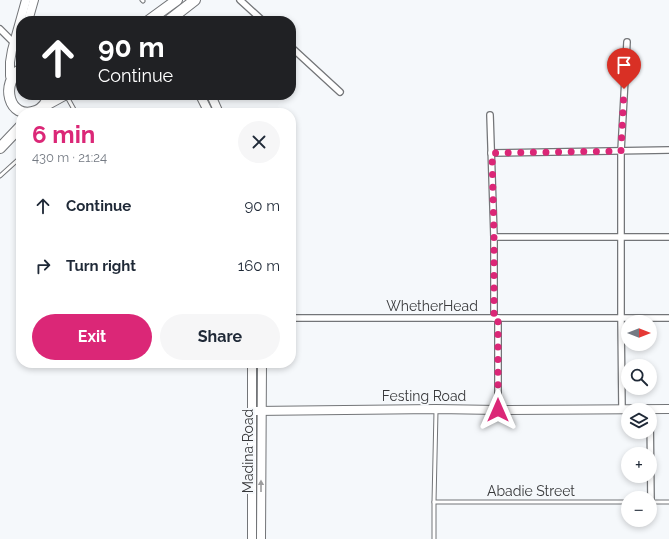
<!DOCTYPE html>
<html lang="en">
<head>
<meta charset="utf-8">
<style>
	:root { --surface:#fff; --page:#f6f6f7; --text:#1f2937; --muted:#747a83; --accent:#db2777 }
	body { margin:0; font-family:Raleway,sans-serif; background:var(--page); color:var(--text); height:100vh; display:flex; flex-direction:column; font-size:15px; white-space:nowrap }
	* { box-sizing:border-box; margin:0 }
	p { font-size:13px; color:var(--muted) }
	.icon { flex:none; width:22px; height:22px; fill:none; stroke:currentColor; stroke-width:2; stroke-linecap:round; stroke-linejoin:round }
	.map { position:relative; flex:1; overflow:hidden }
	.side { position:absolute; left:16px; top:108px; width:280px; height:260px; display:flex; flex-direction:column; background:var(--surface); border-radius:16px; box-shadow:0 2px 6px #0003 }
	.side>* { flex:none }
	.hud { position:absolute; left:16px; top:16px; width:280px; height:84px; border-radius:16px; box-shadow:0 2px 6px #0003; background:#202124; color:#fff; overflow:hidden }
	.needle { width:26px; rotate:90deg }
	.fabs { position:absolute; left:621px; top:315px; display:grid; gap:8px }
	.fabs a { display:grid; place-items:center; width:36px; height:36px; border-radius:50%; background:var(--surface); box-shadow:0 2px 6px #0003; font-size:20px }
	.pin { position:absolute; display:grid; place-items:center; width:34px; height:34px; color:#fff; margin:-41px -17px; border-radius:50% 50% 50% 0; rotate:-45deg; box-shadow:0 0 4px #0007 }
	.pin .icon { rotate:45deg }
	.me { position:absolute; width:44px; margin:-22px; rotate:0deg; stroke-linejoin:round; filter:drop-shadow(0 0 3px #0008) }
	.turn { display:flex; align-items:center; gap:14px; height:84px; padding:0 16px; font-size:18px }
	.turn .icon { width:52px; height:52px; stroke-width:2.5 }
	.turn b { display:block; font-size:28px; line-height:34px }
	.round { display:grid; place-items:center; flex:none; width:42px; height:42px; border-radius:21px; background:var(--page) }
	.overview { display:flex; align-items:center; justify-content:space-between; height:68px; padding:0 16px }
	h1 { font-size:24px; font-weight:700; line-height:30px; color:var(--accent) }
	.button { display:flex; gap:8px; margin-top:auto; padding:8px 16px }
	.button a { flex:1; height:46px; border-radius:24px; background:var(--accent); color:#fff; font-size:16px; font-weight:700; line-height:46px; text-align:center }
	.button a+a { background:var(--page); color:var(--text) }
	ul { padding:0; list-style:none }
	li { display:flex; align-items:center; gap:12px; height:60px; padding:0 16px }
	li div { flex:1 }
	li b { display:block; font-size:15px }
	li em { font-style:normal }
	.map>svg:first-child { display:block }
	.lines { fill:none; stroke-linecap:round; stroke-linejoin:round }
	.lane-casing { stroke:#737578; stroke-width:5 }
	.street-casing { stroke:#737578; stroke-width:8 }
	.secondary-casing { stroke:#737578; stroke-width:10 }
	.highway-casing { stroke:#737578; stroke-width:12 }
	.lane { stroke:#fff; stroke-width:3 }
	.street { stroke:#fff; stroke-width:5.5 }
	.secondary { stroke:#fff; stroke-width:8 }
	.highway { stroke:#fff; stroke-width:10 }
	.oneway { fill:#9c9c9d }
	.route { stroke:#db2777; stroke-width:7; stroke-dasharray:0 12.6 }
	.labels { text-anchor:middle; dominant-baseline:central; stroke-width:4; stroke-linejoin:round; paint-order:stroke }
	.street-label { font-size:14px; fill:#38393b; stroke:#f5f8fb }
</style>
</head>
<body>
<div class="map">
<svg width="669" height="539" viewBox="0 0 669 539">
	<rect width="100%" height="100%" fill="#f5f8fb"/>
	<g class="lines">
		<defs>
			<g id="lane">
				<polyline points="142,0 143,1"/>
				<polyline points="66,95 76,113"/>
				<polyline points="0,176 21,157"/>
				<polyline points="434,502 628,502"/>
				<polyline points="651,502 669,502"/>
				<polyline points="434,539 434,502 436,411"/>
			</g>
			<g id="street">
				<polyline points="240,0 263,21"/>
				<polyline points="0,29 14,43"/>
				<polyline points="291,47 340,92"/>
				<polyline points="490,115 494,237 494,318"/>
				<polyline points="491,153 669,150"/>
				<polyline points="494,237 669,237"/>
				<polyline points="291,318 669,318"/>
				<polyline points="498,318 498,410"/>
				<polyline points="622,409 621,318 621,151 627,42"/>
				<polyline points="650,409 651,502"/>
			</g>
			<g id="secondary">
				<polyline points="28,21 34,0"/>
				<polyline points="10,76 10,62 12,50 26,0"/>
				<polyline points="200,95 209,113"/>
				<polyline points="211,95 219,113"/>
				<polyline points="251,411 436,409 498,410 669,409"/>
				<polyline points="252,539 252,363"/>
				<polyline points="261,539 262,363"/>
			</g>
			<g id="highway">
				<polyline points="148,21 177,0"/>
				<polyline points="168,21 195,0"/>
				<path d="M21 69C0 82 8 121 36 111 43 108 47 102 49 95"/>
				<polyline points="44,106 64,95"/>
				<polyline points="0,148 21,126"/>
			</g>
		</defs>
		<use href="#lane" class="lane-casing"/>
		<use href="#street" class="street-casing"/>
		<use href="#secondary" class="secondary-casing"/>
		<use href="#highway" class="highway-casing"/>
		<use href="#lane" class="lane"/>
		<use href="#street" class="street"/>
		<use href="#secondary" class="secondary"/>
		<use href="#highway" class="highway"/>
	</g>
	<defs><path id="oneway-solid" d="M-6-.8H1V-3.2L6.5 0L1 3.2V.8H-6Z"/></defs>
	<use class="oneway" href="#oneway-solid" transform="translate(261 486) rotate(-90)"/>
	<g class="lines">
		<polyline class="route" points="498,410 498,318 494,318 494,237 492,153 621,151 624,89"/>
	</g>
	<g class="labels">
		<g class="street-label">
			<text x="432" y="306">WhetherHead</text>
			<text x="424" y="396">Festing Road</text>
			<text transform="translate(248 451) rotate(-90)">Madina Road</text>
			<text x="531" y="491">Abadie Street</text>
		</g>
	</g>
</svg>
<div class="fabs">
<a><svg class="needle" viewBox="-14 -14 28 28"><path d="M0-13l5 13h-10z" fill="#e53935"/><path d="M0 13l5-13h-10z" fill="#747a83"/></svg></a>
<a><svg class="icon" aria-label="search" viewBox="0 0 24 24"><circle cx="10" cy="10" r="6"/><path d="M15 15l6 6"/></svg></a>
<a><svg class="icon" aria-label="layers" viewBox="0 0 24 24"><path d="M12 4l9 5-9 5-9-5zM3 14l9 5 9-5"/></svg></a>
<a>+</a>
<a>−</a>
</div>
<div class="pin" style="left:624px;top:89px;background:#d93025"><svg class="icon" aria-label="arrive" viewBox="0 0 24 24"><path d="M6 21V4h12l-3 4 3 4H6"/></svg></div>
<svg class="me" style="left:498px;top:410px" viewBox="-20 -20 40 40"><path d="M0-17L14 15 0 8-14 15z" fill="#db2777" stroke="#fff" stroke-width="4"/></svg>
<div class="hud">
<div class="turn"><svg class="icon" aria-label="ahead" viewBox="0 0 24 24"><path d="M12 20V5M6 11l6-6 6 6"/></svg><div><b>90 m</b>Continue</div></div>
</div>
<section class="side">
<div class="overview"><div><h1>6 min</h1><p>430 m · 21:24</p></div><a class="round"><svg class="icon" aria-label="close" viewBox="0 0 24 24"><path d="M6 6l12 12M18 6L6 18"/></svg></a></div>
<ul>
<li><svg class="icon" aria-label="ahead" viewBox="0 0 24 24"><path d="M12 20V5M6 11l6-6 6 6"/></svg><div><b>Continue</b></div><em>90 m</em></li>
<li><svg class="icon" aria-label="right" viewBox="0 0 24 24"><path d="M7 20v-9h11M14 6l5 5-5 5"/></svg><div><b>Turn right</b></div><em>160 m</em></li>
</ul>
<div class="button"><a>Exit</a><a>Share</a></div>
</section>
</div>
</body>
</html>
